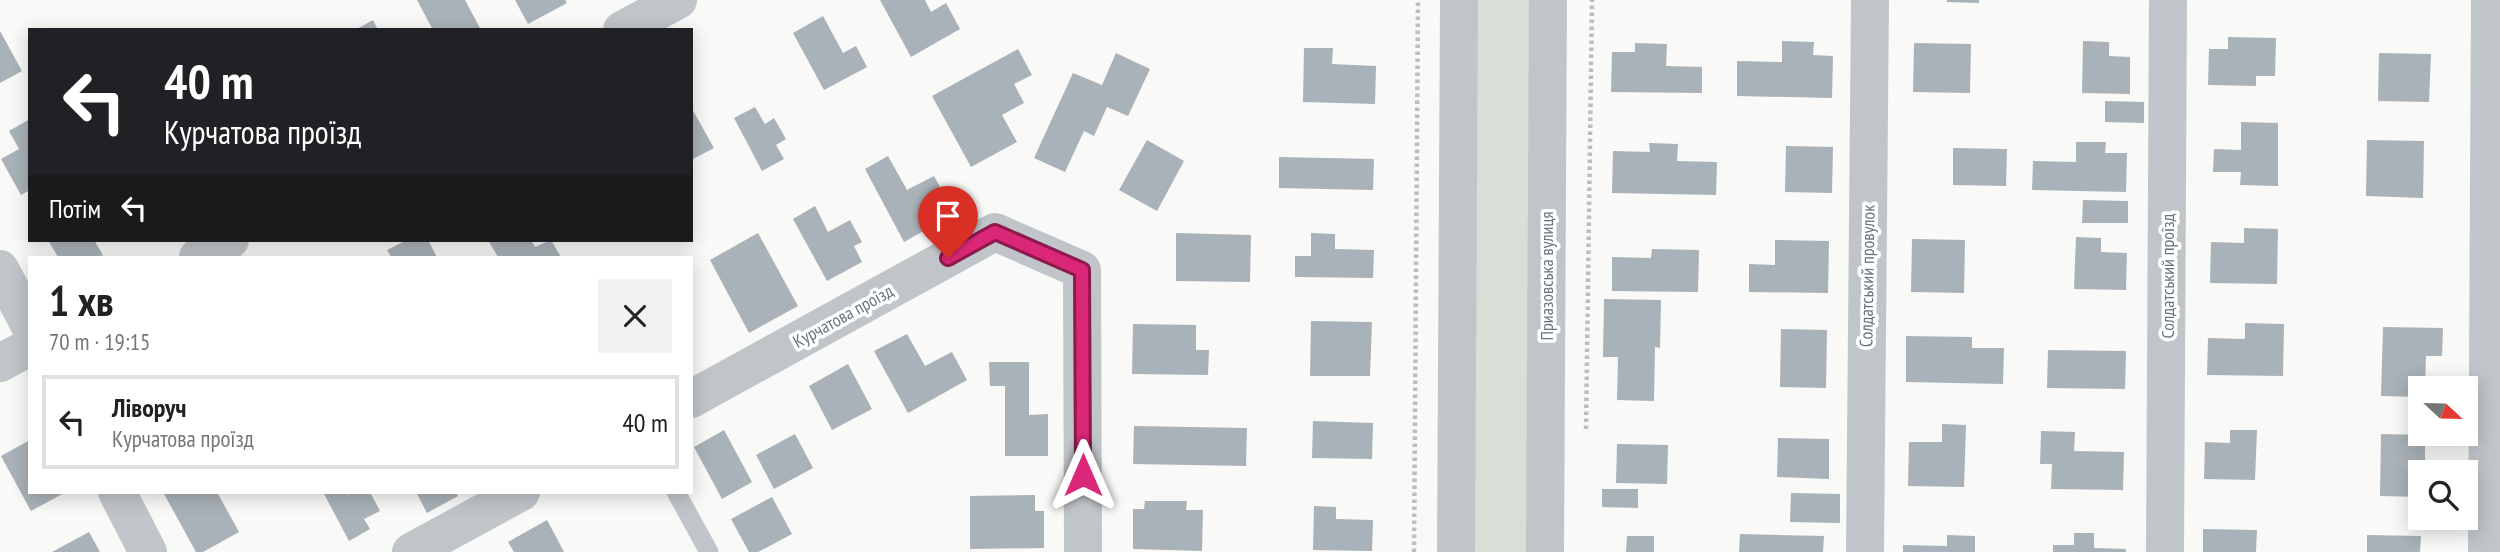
<!DOCTYPE html>
<html lang="uk">
<head>
<meta charset="utf-8">
<style>
	:root { --surface:#fff; --page:#f2f2f2; --text:#222; --muted:#767676; --line:#e0e0e0 }
	body { margin:0; font-family:"PT Sans Narrow",sans-serif; background:var(--page); color:var(--text); height:100vh; display:flex; flex-direction:column; font-size:26px; white-space:nowrap }
	* { box-sizing:border-box; margin:0 }
	p { font-size:23px; color:var(--muted) }
	.icon { flex:none; width:38px; height:38px; fill:none; stroke:currentColor; stroke-width:2; stroke-linecap:round; stroke-linejoin:round }
	.map { position:relative; flex:1; overflow:hidden }
	.sheet { position:absolute; left:28px; top:256px; width:665px; height:238px; display:flex; flex-direction:column; background:var(--surface); border-radius:0px; box-shadow:0 4px 18px #0003 }
	.sheet>* { flex:none }
	.banner { position:absolute; left:28px; top:28px; width:665px; height:214px; border-radius:0px; box-shadow:0 4px 18px #0003; background:#202124; color:#fff; overflow:hidden }
	.needle { width:46px; rotate:112deg }
	.buttons { position:absolute; left:2408px; top:376px; display:grid; gap:14px }
	.buttons a { display:grid; place-items:center; width:70px; height:70px; border-radius:0px; background:var(--surface); box-shadow:0 4px 18px #0003; font-size:35px }
	.pin { position:absolute; display:grid; place-items:center; width:60px; height:60px; color:#fff; margin:-72px -30px; border-radius:50% 50% 50% 0; rotate:-45deg; box-shadow:0 0 7px #0007 }
	.pin .icon { rotate:45deg }
	.me { position:absolute; width:77px; margin:-38px; rotate:0deg; stroke-linejoin:round; filter:drop-shadow(0 0 5px #0008) }
	.turn { display:flex; align-items:center; gap:24px; height:147px; padding:0 21px; font-size:32px }
	.turn .icon { width:91px; height:91px; stroke-width:2.5 }
	.turn b { display:block; font-size:49px; line-height:60px }
	.then { display:flex; align-items:center; height:66px; padding:0 21px; background:#0003; gap:14px; font-size:26px }
	.round { display:grid; place-items:center; flex:none; width:74px; height:74px; border-radius:0px; background:var(--page) }
	.summary { display:flex; align-items:center; justify-content:space-between; height:119px; padding:0 21px }
	h1 { font-size:42px; font-weight:800; line-height:52px }
	ul { padding:0; list-style:none }
	li { display:flex; align-items:center; gap:21px; height:94px; margin:0 14px 10px; padding:0 7px; border:4px solid var(--line); border-radius:0px }
	li div { flex:1 }
	li b { display:block; font-size:26px }
	li em { font-style:normal }
	.map>svg:first-child { display:block }
	.green { fill:#d9ded6 }
	.building { fill:#a9b2b8 }
	.lines { fill:none; stroke-linecap:round; stroke-linejoin:round }
	.path { stroke:#babec1; stroke-width:4.5; stroke-dasharray:3.5 3.5; stroke-linecap:butt }
	.service { stroke:#c0c5c9; stroke-width:19 }
	.minor { stroke:#c0c5c9; stroke-width:38 }
	.tertiary { stroke:#c0c5c9; stroke-width:38 }
	.route-casing { stroke:#8e194d; stroke-width:18 }
	.route { stroke:#db2777; stroke-width:12 }
	.labels { text-anchor:middle; dominant-baseline:central; stroke-width:7; stroke-linejoin:round; paint-order:stroke }
	.street-label { font-size:18px; fill:#647681; stroke:#fff }
</style>
</head>
<body>
<div class="map">
<svg width="2500" height="552" viewBox="0 0 2500 552">
	<rect width="100%" height="100%" fill="#f9f9f7"/>
	<polygon class="green" points="1476,0 1533,0 1529,552 1472,552"/>
	<g class="building">
		<polygon points="417,0 465,0 481,30 433,30"/>
		<polygon points="515,0 565,0 567,3 528,24"/>
		<polygon points="880,0 925,0 931,12 946,3 960,29 911,57"/>
		<polygon points="1947,0 1979,0 1979,3 1947,2"/>
		<polygon points="823,16 843,53 856,46 867,67 824,90 793,33"/>
		<polygon points="373,20 378,30 355,30"/>
		<polygon points="0,31 22,71 0,83"/>
		<polygon points="2228,37 2276,38 2275,76 2256,76 2256,86 2208,85 2209,49 2228,49"/>
		<polygon points="1782,41 1814,42 1813,55 1833,56 1832,98 1737,96 1737,61 1782,62"/>
		<polygon points="2083,41 2109,42 2109,56 2130,57 2130,94 2082,93"/>
		<polygon points="1635,43 1667,44 1666,66 1702,67 1702,93 1611,92 1612,52 1635,52"/>
		<polygon points="1914,43 1971,44 1970,93 1913,92"/>
		<polygon points="1304,48 1333,48 1332,64 1376,66 1375,104 1303,102"/>
		<polygon points="1018,49 1032,75 1014,84 1024,103 1002,115 1017,142 971,167 932,96"/>
		<polygon points="1116,53 1150,69 1128,116 1107,107 1094,136 1084,131 1065,172 1034,158 1073,73 1102,85"/>
		<polygon points="2379,53 2431,54 2429,102 2378,101"/>
		<polygon points="2105,101 2144,102 2144,123 2105,122"/>
		<polygon points="691,107 714,148 691,160"/>
		<polygon points="755,107 765,124 774,118 786,139 776,145 784,159 762,171 734,118"/>
		<polygon points="30,119 30,190 21,195 1,159 19,149 9,131"/>
		<polygon points="2241,122 2278,123 2278,186 2240,185 2241,172 2213,172 2214,149 2241,150"/>
		<polygon points="1147,140 1184,161 1157,211 1119,190"/>
		<polygon points="2367,140 2424,141 2423,198 2366,196"/>
		<polygon points="2076,142 2106,142 2105,153 2127,153 2126,192 2032,190 2033,161 2076,162"/>
		<polygon points="1649,143 1678,144 1677,161 1717,162 1716,195 1612,193 1613,151 1650,152"/>
		<polygon points="1786,146 1833,147 1832,193 1785,192"/>
		<polygon points="1953,148 2007,149 2006,186 1953,185"/>
		<polygon points="888,156 907,190 934,176 950,205 929,216 934,225 904,242 865,169"/>
		<polygon points="1279,157 1374,159 1373,190 1279,188"/>
		<polygon points="2083,200 2128,201 2128,223 2082,223"/>
		<polygon points="815,206 828,232 850,220 862,242 854,246 862,262 827,281 793,219"/>
		<polygon points="2244,228 2278,229 2277,284 2210,283 2211,242 2244,243"/>
		<polygon points="758,233 798,306 749,333 710,260"/>
		<polygon points="1176,233 1251,235 1250,282 1176,281"/>
		<polygon points="1311,233 1335,234 1335,249 1374,250 1373,278 1295,277 1295,256 1311,256"/>
		<polygon points="2076,237 2101,238 2101,252 2127,253 2126,290 2074,289"/>
		<polygon points="1912,239 1965,240 1964,293 1911,292"/>
		<polygon points="48,240 94,240 103,255 99,257 58,257"/>
		<polygon points="407,240 428,240 437,257 391,257 387,250"/>
		<polygon points="488,240 531,240 535,247 551,240 561,257 498,257"/>
		<polygon points="1775,240 1829,241 1828,293 1749,292 1749,264 1775,265"/>
		<polygon points="1652,249 1699,250 1698,292 1612,291 1612,257 1651,258"/>
		<polygon points="1604,299 1661,300 1660,348 1655,347 1654,401 1617,400 1618,357 1603,357"/>
		<polygon points="1311,321 1372,322 1370,376 1310,376"/>
		<polygon points="2245,323 2284,324 2283,376 2207,375 2208,338 2245,339"/>
		<polygon points="1133,324 1196,325 1196,350 1209,350 1208,375 1132,374"/>
		<polygon points="2383,327 2443,328 2442,356 2426,356 2425,388 2420,388 2420,397 2381,396"/>
		<polygon points="1781,329 1827,330 1826,388 1780,387"/>
		<polygon points="907,334 925,366 952,352 967,380 908,413 874,351"/>
		<polygon points="1906,336 1972,337 1972,348 2004,348 2003,384 1906,382"/>
		<polygon points="2048,350 2126,351 2125,389 2047,388"/>
		<polygon points="989,362 1029,362 1029,415 1048,414 1048,456 1005,456 1005,386 990,386"/>
		<polygon points="848,364 872,409 832,430 809,386"/>
		<polygon points="1313,421 1373,423 1372,459 1312,458"/>
		<polygon points="1942,424 1966,425 1964,487 1908,486 1909,442 1942,442"/>
		<polygon points="1134,426 1247,428 1246,466 1133,464"/>
		<polygon points="724,430 752,482 722,499 694,447"/>
		<polygon points="2230,430 2257,430 2255,480 2204,479 2205,442 2230,443"/>
		<polygon points="2041,431 2075,432 2074,451 2124,452 2123,490 2051,489 2052,464 2040,464"/>
		<polygon points="795,434 813,468 774,489 756,455"/>
		<polygon points="2381,434 2425,435 2425,472 2420,472 2420,497 2380,496"/>
		<polygon points="1778,438 1829,439 1829,479 1777,477"/>
		<polygon points="30,440 30,492 66,492 31,511 1,456"/>
		<polygon points="1617,444 1668,445 1667,484 1616,483"/>
		<polygon points="1602,489 1638,489 1638,508 1602,507"/>
		<polygon points="163,492 217,492 239,532 203,552 196,552"/>
		<polygon points="323,492 345,492 347,495 352,492 370,492 380,511 364,519 370,529 349,541"/>
		<polygon points="416,492 456,492 458,496 427,513"/>
		<polygon points="1791,493 1840,494 1840,523 1790,522"/>
		<polygon points="1035,495 1035,511 1044,511 1044,548 970,549 970,496"/>
		<polygon points="772,497 792,534 758,552 749,552 731,519"/>
		<polygon points="1145,501 1187,501 1186,510 1203,510 1202,551 1133,549 1133,509 1144,509"/>
		<polygon points="1314,506 1336,507 1336,519 1373,520 1372,551 1313,550"/>
		<polygon points="547,520 564,552 514,552 508,542"/>
		<polygon points="2203,529 2257,530 2256,552 2203,552"/>
		<polygon points="89,532 100,552 52,552"/>
		<polygon points="2074,533 2094,533 2094,548 2126,549 2126,552 2053,552 2053,545 2074,545"/>
		<polygon points="1740,534 1824,536 1823,552 1739,552"/>
		<polygon points="1947,535 1975,536 1975,552 1903,552 1903,545 1947,546"/>
		<polygon points="2367,535 2421,536 2420,552 2367,552"/>
		<polygon points="1627,536 1654,536 1654,552 1626,552"/>
	</g>
	<g class="lines">
		<g class="path">
			<polyline points="1586,429 1592,0"/>
			<polyline points="1414,552 1418,0"/>
		</g>
		<polyline class="service" points="676,492 709,552"/>
		<g class="minor">
			<polyline points="622,30 678,0"/>
			<polyline points="198,257 230,240"/>
			<polyline points="0,269 30,326"/>
			<polyline points="0,363 30,347"/>
			<polyline points="691,399 995,232 1082,270 1083,552"/>
			<polyline points="117,492 148,552"/>
			<polyline points="411,552 521,492"/>
			<polyline points="1865,552 1870,0"/>
			<polyline points="2165,552 2168,0"/>
			<polyline points="2487,552 2490,0"/>
		</g>
		<g class="tertiary">
			<polyline points="1456,552 1459,0"/>
			<polyline points="1545,552 1548,0"/>
		</g>
	</g>
	<g class="lines">
		<defs>
			<polyline id="route" points="948,258 995,232 1082,270 1083,475"/>
		</defs>
		<use href="#route" class="route-casing"/>
		<use href="#route" class="route"/>
	</g>
	<g class="labels">
		<g class="street-label">
			<text transform="translate(1546 276) rotate(-90)">Приазовська вулиця</text>
			<text transform="translate(1867 276) rotate(-89)">Солдатський провулок</text>
			<text transform="translate(2167 276) rotate(-90)">Солдатський проїзд</text>
			<text transform="translate(843 316) rotate(-29)">Курчатова проїзд</text>
		</g>
	</g>
</svg>
<div class="buttons">
<a><svg class="needle" viewBox="-14 -14 28 28"><path d="M0-13l5 13h-10z" fill="#e53935"/><path d="M0 13l5-13h-10z" fill="#767676"/></svg></a>
<a><svg class="icon" aria-label="search" viewBox="0 0 24 24"><circle cx="10" cy="10" r="6"/><path d="M15 15l6 6"/></svg></a>
</div>
<div class="pin" style="left:948px;top:258px;background:#d93025"><svg class="icon" aria-label="arrive" viewBox="0 0 24 24"><path d="M6 21V4h12l-3 4 3 4H6"/></svg></div>
<svg class="me" style="left:1083px;top:475px" viewBox="-20 -20 40 40"><path d="M0-17L14 15 0 8-14 15z" fill="#db2777" stroke="#fff" stroke-width="4"/></svg>
<div class="banner">
<div class="turn"><svg class="icon" aria-label="left" viewBox="0 0 24 24"><path d="M17 20v-9H6M10 6l-5 5 5 5"/></svg><div><b>40 m</b>Курчатова проїзд</div></div>
<div class="then">Потім<svg class="icon" aria-label="left" viewBox="0 0 24 24"><path d="M17 20v-9H6M10 6l-5 5 5 5"/></svg></div>
</div>
<section class="sheet">
<div class="summary"><div><h1>1 хв</h1><p>70 m · 19:15</p></div><a class="round"><svg class="icon" aria-label="close" viewBox="0 0 24 24"><path d="M6 6l12 12M18 6L6 18"/></svg></a></div>
<ul>
<li><svg class="icon" aria-label="left" viewBox="0 0 24 24"><path d="M17 20v-9H6M10 6l-5 5 5 5"/></svg><div><b>Ліворуч</b><p>Курчатова проїзд</p></div><em>40 m</em></li>
</ul>
</section>
</div>
</body>
</html>
